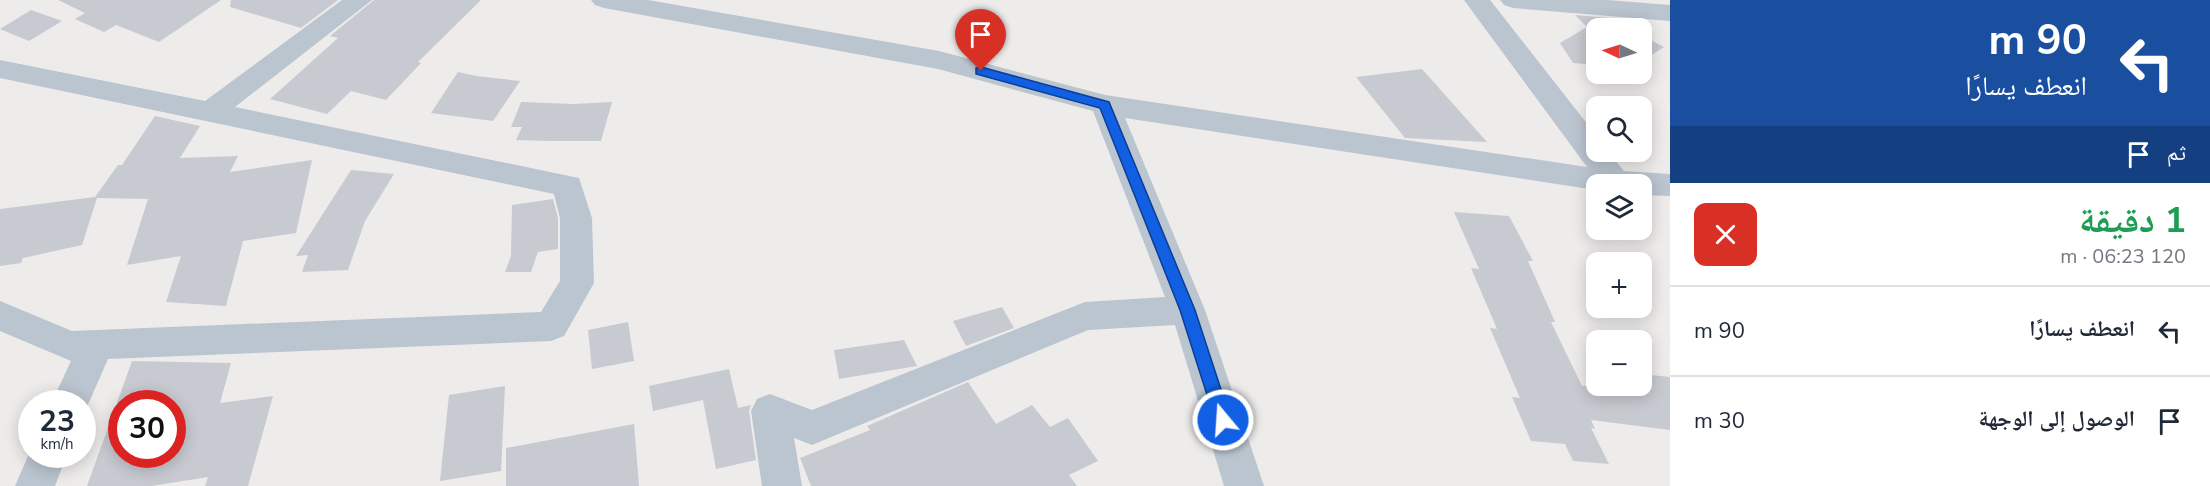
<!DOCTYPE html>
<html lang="ar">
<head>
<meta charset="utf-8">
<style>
	:root { --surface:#fff; --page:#f2f2f3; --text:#1f2937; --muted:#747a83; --line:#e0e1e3 }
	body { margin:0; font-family:"Nunito Sans","Noto Naskh Arabic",sans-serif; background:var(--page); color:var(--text); direction:rtl; height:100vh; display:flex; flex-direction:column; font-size:22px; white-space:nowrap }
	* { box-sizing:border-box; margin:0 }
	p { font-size:20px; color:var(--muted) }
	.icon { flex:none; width:33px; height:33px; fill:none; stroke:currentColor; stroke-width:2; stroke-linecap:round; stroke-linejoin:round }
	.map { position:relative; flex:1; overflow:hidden; direction:ltr }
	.drawer { display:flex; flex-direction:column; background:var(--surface); width:540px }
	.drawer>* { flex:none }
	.guide { background:#1a4fa0; color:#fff; overflow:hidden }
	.needle { width:39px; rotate:274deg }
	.controls { position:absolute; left:1586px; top:18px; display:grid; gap:12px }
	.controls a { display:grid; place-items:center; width:66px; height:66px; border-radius:12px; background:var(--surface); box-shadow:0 3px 15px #0003; font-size:30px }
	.speed { position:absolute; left:18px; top:390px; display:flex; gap:12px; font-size:30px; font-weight:700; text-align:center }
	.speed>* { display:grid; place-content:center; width:78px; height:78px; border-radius:50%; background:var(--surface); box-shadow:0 3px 15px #0003; line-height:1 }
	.speed small { font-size:15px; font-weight:400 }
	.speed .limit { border:9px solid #d22; background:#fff; color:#111 }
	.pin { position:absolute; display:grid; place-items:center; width:51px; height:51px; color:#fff; margin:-62px -26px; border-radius:50% 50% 50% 0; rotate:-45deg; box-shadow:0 0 6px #0007 }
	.pin .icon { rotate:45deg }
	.me { position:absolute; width:66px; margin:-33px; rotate:342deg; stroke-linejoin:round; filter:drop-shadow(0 0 4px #0008) }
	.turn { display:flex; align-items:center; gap:21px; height:126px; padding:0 24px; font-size:27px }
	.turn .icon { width:78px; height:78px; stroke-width:2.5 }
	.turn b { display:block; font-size:42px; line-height:51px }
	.then { display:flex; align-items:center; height:57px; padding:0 24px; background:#0003; gap:12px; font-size:22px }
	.round { display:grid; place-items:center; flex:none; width:63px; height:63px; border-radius:12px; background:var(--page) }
	.headline { display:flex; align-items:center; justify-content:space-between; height:102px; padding:0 24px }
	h1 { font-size:36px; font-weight:700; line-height:45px; color:#1e9e55 }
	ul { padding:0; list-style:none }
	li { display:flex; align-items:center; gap:18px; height:90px; padding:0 24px; border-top:2px solid var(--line) }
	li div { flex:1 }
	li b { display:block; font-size:22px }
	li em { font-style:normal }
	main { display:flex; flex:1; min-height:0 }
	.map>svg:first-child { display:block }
	.building { fill:#c8cad1; fill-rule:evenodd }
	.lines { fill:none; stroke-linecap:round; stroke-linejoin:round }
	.minor { fill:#bbc5cf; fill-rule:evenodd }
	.route { fill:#1160e3; stroke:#0b3e94; stroke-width:1.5 }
</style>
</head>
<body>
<main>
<section class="drawer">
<div class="guide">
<div class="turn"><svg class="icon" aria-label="left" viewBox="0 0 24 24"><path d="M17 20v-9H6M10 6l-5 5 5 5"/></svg><div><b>90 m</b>انعطف يسارًا</div></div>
<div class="then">ثم<svg class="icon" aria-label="arrive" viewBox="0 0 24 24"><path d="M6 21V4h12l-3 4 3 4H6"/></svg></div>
</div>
<div class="headline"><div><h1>1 دقيقة</h1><p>120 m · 06:23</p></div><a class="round" style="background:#d93025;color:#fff"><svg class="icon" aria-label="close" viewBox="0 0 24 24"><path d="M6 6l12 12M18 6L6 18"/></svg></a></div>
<ul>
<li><svg class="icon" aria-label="left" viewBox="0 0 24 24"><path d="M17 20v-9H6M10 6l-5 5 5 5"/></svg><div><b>انعطف يسارًا</b></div><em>90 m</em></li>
<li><svg class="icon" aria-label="arrive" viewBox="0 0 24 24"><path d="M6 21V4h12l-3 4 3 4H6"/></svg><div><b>الوصول إلى الوجهة</b></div><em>30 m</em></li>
</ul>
</section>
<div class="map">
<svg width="1670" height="486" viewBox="0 0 1670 486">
	<rect width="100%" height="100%" fill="#eeebeb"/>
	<g class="building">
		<polygon points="58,0 221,0 159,42 116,25 104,32 75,19 85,13"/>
		<polygon points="231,0 338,0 301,28 230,7"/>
		<polygon points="374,0 481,0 418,62 421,63 386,100 351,91 327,114 270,99 338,38 330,36"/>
		<polygon points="31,10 62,21 29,41 0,29"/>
		<polygon points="1575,15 1609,18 1628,28 1596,28 1596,65 1573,63 1560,43 1587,27"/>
		<polygon points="1641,35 1664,47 1641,62"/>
		<polygon points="1422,69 1487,142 1405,138 1356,77"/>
		<polygon points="458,72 476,76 520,81 493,121 431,113"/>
		<polygon points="521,102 573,104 612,102 601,141 549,141 516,140 522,127 511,127"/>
		<polygon points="155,116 200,126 180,158 238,156 230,172 312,160 296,233 243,241 226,306 166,302 181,256 127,265 148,199 97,198 82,245 23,258 21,263 0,266 0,209 95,197 118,165 122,165"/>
		<polygon points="351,170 394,174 365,221 348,270 302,272 308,255 296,256"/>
		<polygon points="553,199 558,218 558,249 538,252 531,272 505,272 511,256 512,205"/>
		<polygon points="1454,212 1509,216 1533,261 1528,261 1555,322 1551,322 1582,386 1641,386 1641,374 1670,377 1670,430 1591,420 1595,429 1591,428 1609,464 1573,461 1565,444 1531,441 1512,397 1520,398 1490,328 1497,329 1471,268 1479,269"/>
		<polygon points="1002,307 1014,328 966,346 953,321"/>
		<polygon points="628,322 634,361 592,369 588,330"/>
		<polygon points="904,340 917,366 839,379 834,350"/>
		<path d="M132 361 231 363 220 403 273 396 248 486H205L208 477 152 486H87ZM122 404H172V454H122Z"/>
		<polygon points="729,369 738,408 751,405 749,411 756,460 716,469 703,400 653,411 649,386"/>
		<polygon points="968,382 996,424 1032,405 1050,427 1068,418 1098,461 1069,475 1077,486 811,486 800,458 870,430 867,426"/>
		<polygon points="505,386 501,471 440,481 449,395"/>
		<polygon points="634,424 639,486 506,486 506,448"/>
	</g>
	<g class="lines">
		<g class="minor">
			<polygon points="342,0 372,0 235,107 579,178 592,218 594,283 564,336 551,341 108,359 83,416 82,404 51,404 71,361 0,331 0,301 72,331 541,312 560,281 560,218 554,194 0,78 0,60 205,101"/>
			<polygon points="591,0 648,0 939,51 1105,95 1587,167 1464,0 1490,0 1596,135 1596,152 1608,152 1624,171 1670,174 1670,196 1641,195 1641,184 1596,184 1596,190 1125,118 1205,310 1264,486 1224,486 1175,325 1088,330 812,445 794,438 802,486 762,486 751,411 757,399 770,394 812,410 1085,302 1165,297 1093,111 938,69 604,8 595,5"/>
			<polygon points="1500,0 1608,0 1670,5 1670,21 1513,8 1504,5"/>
			<polygon points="32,447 32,454 67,454 55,486 15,486"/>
		</g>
	</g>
	<polygon class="route" points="981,67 1109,102 1195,310 1231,420 1229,425 1218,425 1215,420 1180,310 1100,108 976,74 976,68"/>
</svg>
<div class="controls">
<a><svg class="needle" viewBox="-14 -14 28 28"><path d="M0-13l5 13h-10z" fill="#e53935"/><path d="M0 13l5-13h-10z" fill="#747a83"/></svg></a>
<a><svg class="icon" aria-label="search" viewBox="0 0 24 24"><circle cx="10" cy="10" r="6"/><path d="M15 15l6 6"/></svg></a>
<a><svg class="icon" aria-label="layers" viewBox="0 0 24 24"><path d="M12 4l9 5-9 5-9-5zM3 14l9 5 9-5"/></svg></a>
<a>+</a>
<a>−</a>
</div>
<div class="speed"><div>23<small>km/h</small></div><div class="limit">30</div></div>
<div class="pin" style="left:981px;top:71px;background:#d93025"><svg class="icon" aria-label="arrive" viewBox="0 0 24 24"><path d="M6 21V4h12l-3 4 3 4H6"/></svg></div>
<svg class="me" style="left:1223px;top:420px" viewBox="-20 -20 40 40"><circle r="17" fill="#1160e3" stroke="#fff" stroke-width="3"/><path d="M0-11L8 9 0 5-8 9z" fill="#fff"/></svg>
</div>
</main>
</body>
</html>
